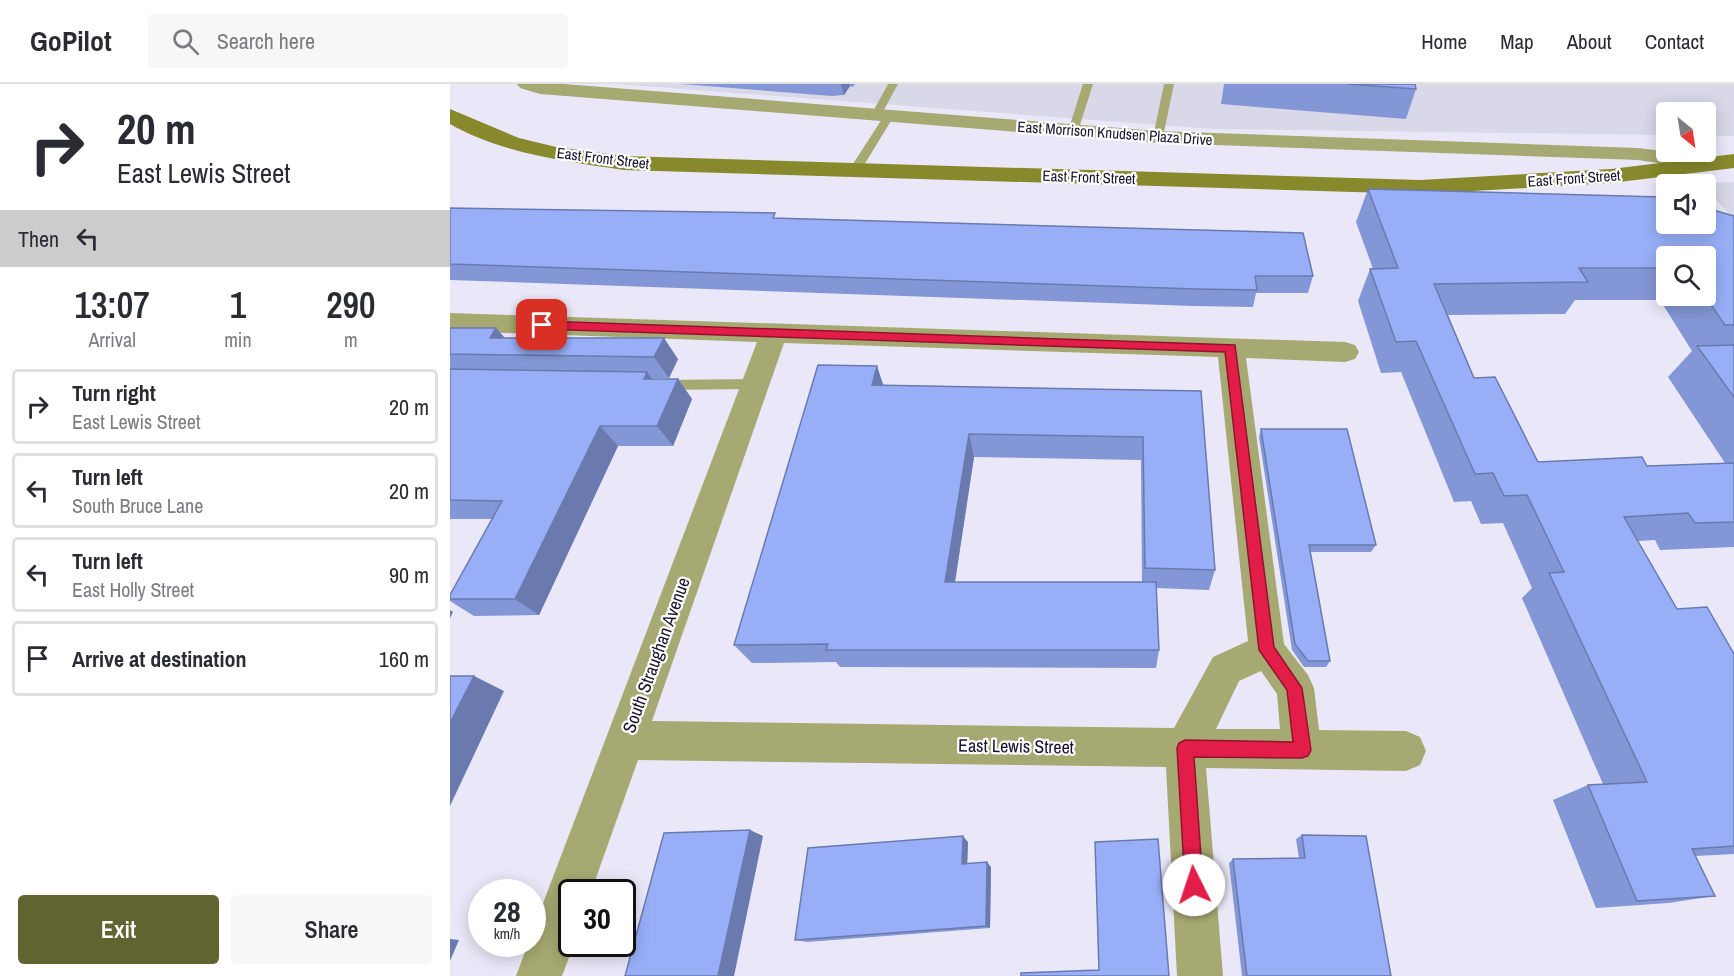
<!DOCTYPE html>
<html lang="en">
<head>
<meta charset="utf-8">
<style>
	:root { --surface:#fff; --page:#f7f7f7; --text:#2b2b33; --muted:#7c7c81; --line:#e1e1e2; --accent:#616330 }
	body { margin:0; font-family:"Archivo Narrow",sans-serif; background:var(--page); color:var(--text); height:100vh; display:flex; flex-direction:column; font-size:22px; white-space:nowrap }
	* { box-sizing:border-box; margin:0 }
	p { font-size:20px; color:var(--muted) }
	.icon { flex:none; width:33px; height:33px; fill:none; stroke:currentColor; stroke-width:2; stroke-linecap:round; stroke-linejoin:round }
	.map { position:relative; flex:1; overflow:hidden }
	.drawer { display:flex; flex-direction:column; background:var(--surface); width:450px }
	.drawer>* { flex:none }
	.hud { background:#fff; color:var(--text); overflow:hidden }
	.needle { width:39px; rotate:150deg }
	.tools { position:absolute; left:1206px; top:18px; display:grid; gap:12px }
	.tools a { display:grid; place-items:center; width:60px; height:60px; border-radius:6px; background:var(--surface); box-shadow:0 3px 15px #0003; font-size:30px }
	.speed { position:absolute; left:18px; top:795px; display:flex; gap:12px; font-size:30px; font-weight:700; text-align:center }
	.speed>* { display:grid; place-content:center; width:78px; height:78px; border-radius:50%; background:var(--surface); box-shadow:0 3px 15px #0003; line-height:1 }
	.speed small { font-size:15px; font-weight:400 }
	.speed .limit { border:3px solid #111; border-radius:9px; background:#fff; color:#111 }
	.pin { position:absolute; display:grid; place-items:center; width:51px; height:51px; color:#fff; margin:-26px; border-radius:12px; box-shadow:0 3px 9px #0006 }
	.me { position:absolute; width:66px; margin:-33px; rotate:356deg; stroke-linejoin:round; filter:drop-shadow(0 0 4px #0008) }
	.turn { display:flex; align-items:center; gap:21px; height:126px; padding:0 18px; font-size:27px }
	.turn .icon { width:78px; height:78px; stroke-width:2.5 }
	.turn b { display:block; font-size:42px; line-height:51px }
	.then { display:flex; align-items:center; height:57px; padding:0 18px; background:#0003; gap:12px; font-size:22px }
	.eta { display:flex; justify-content:space-evenly; align-items:center; height:102px; text-align:center }
	.eta b { font-size:36px; font-weight:600; line-height:42px }
	.primary-button { display:flex; gap:12px; margin-top:auto; padding:12px 18px }
	.primary-button a { flex:1; height:69px; border-radius:6px; background:var(--accent); color:#fff; font-size:24px; font-weight:600; line-height:69px; text-align:center }
	.primary-button a+a { background:var(--page); color:var(--text) }
	ul { padding:0; list-style:none }
	li { display:flex; align-items:center; gap:18px; height:75px; margin:0 12px 9px; padding:0 6px; border:3px solid var(--line); border-radius:6px }
	li div { flex:1 }
	li b { display:block; font-size:22px }
	li em { font-style:normal }
	header { display:flex; align-items:center; gap:36px; box-sizing:border-box; height:84px; padding:0 30px; background:var(--surface); border-bottom:2px solid var(--line) }
	header strong { font-size:28px }
	nav { display:flex; gap:33px; margin-inline-start:auto; font-size:21px }
	.search { width:420px; height:54px; background:var(--page); display:flex; align-items:center; gap:15px; box-sizing:border-box; padding:0 21px; border-radius:6px; color:var(--muted); font-size:22px }
	main { display:flex; flex:1; min-height:0 }
	.map>svg:first-child { display:block }
	.built { fill:#d9d8e9 }
	.lines { fill:none; stroke-linecap:round; stroke-linejoin:round }
	.service { fill:#a7a972; fill-rule:evenodd }
	.minor { fill:#a7a972; fill-rule:evenodd }
	.secondary { fill:#87892c; fill-rule:evenodd }
	.wall { fill:#8396d5; fill-rule:evenodd }
	.shaded-wall { fill:#6a7aae }
	.building { fill:#98aff8; stroke:#6a7aae; stroke-width:1.5 }
	.route { fill:#e11d48; stroke:#92132f; stroke-width:1.5 }
	.labels { text-anchor:middle; dominant-baseline:central; stroke-width:4.5; stroke-linejoin:round; paint-order:stroke }
	.far-street-label { font-size:15px; fill:#18122e; stroke:#fff }
	.street-label { font-size:18px; fill:#18122e; stroke:#fff }
</style>
</head>
<body>
<header>
<strong>GoPilot</strong>
<div class="search"><svg class="icon" aria-label="search" viewBox="0 0 24 24"><circle cx="10" cy="10" r="6"/><path d="M15 15l6 6"/></svg>Search here</div>
<nav><a>Home</a><a>Map</a><a>About</a><a>Contact</a></nav>
</header>
<main>
<section class="drawer">
<div class="hud">
<div class="turn"><svg class="icon" aria-label="right" viewBox="0 0 24 24"><path d="M7 20v-9h11M14 6l5 5-5 5"/></svg><div><b>20 m</b>East Lewis Street</div></div>
<div class="then">Then<svg class="icon" aria-label="left" viewBox="0 0 24 24"><path d="M17 20v-9H6M10 6l-5 5 5 5"/></svg></div>
</div>
<div class="eta">
<div><b>13:07</b><p>Arrival</p></div>
<div><b>1</b><p>min</p></div>
<div><b>290</b><p>m</p></div>
</div>
<ul>
<li><svg class="icon" aria-label="right" viewBox="0 0 24 24"><path d="M7 20v-9h11M14 6l5 5-5 5"/></svg><div><b>Turn right</b><p>East Lewis Street</p></div><em>20 m</em></li>
<li><svg class="icon" aria-label="left" viewBox="0 0 24 24"><path d="M17 20v-9H6M10 6l-5 5 5 5"/></svg><div><b>Turn left</b><p>South Bruce Lane</p></div><em>20 m</em></li>
<li><svg class="icon" aria-label="left" viewBox="0 0 24 24"><path d="M17 20v-9H6M10 6l-5 5 5 5"/></svg><div><b>Turn left</b><p>East Holly Street</p></div><em>90 m</em></li>
<li><svg class="icon" aria-label="arrive" viewBox="0 0 24 24"><path d="M6 21V4h12l-3 4 3 4H6"/></svg><div><b>Arrive at destination</b></div><em>160 m</em></li>
</ul>
<div class="primary-button"><a>Exit</a><a>Share</a></div>
</section>
<div class="map">
<svg width="1284" height="892" viewBox="0 0 1284 892">
	<rect width="100%" height="100%" fill="#eae8f8"/>
	<g class="built">
		<polygon points="166,0 1284,0 1284,52 1256,52 1256,28 1216,28 1216,51 762,45"/>
		<polygon points="1284,98 1284,136 1256,104 1256,100 1251,99"/>
	</g>
	<g class="lines">
		<g class="service">
			<polygon points="438,0 448,0 430,33 422,33 421,31"/>
			<polygon points="633,0 643,0 628,47 623,50 618,47"/>
			<polygon points="714,0 724,0 713,53 708,56 703,53"/>
			<polygon points="439,29 444,32 411,86 405,89 401,88 399,86 434,32"/>
			<polygon points="305,295 312,300 305,305 210,306 203,301 210,296"/>
		</g>
		<g class="minor">
			<polygon points="67,0 114,0 708,47 1188,64 1254,72 1262,74 1265,79 1262,84 1254,86 1188,76 708,59 90,10 70,4"/>
			<path d="M0 229 895 258 905 261 909 268 905 275 895 278 796 274 834 560 858 591 864 604 869 646 956 647 970 653 976 667 970 681 956 687 756 684 773 892H727L716 683 188 676 141 808H122V860H124L112 892H66L78 860H82V848L307 258 0 247ZM334 259 768 273 798 557 763 573 724 644 202 637ZM811 587 827 610 830 645H766L789 597Z"/>
		</g>
		<path class="secondary" d="M0 25 69 54 106 63 174 72 970 96 1161 85 1284 70V84L1161 99 970 110 174 86C115 77 53 70 0 40Z"/>
	</g>
	<g class="wall">
		<polygon points="231,0 405,0 403,3 400,2 394,11 382,12"/>
		<polygon points="774,0 965,0 966,5 956,35 771,20"/>
		<path d="M918 105 1284 132V463L1210 466 1205 456 1188 457 1227 525 1284 570V770L1246 772 1265 812 1218 819 1146 824 1103 716 1138 701 1153 700 1072 514 1082 504 1053 439 1031 440 1021 417 1004 418 951 288 931 289 908 217 920 185H923L906 138ZM1216 172H1256V212H1216ZM1125 216H1210L1242 267 1218 293 1275 379 1197 382 1088 378 1024 294 998 231 1115 230Z"/>
		<polygon points="0,124 327,134 863,192 858,209 806,209 803,223 743,222 0,196"/>
		<polygon points="0,244 46,244 55,254 228,275 219,294 202,294 202,295 228,295 242,315 223,362 168,362 89,531 24,532 0,517 0,511 42,435 0,435"/>
		<path d="M433 301 751 307 765 486 759 506 706 504 709 566 706 584 390 583 386 578 302 579 284 561ZM524 373 691 376 692 498H505Z"/>
		<polygon points="811,345 926,461 921,468 860,468 880,577 876,583 854,583 842,566 809,353"/>
		<polygon points="852,751 941,892 792,892 779,779 783,775 849,774 846,755"/>
		<polygon points="518,758 517,779 541,783 540,844 357,858 345,856"/>
	</g>
	<g class="shaded-wall">
		<polygon points="391,0 399,0 400,2 394,11"/>
		<polygon points="46,244 65,266 40,254"/>
		<polygon points="214,254 228,275 219,294 204,273"/>
		<polygon points="427,282 435,306 422,301"/>
		<polygon points="197,288 212,309 194,295"/>
		<polygon points="228,295 242,315 223,362 207,342"/>
		<polygon points="150,342 168,362 89,531 65,515"/>
		<polygon points="519,350 524,373 502,517 495,498"/>
		<polygon points="0,526 3,528 0,534"/>
		<polygon points="24,592 54,607 0,722 0,639"/>
		<polygon points="300,746 313,752 284,892 268,892"/>
		<polygon points="513,752 518,758 517,785 512,780"/>
		<polygon points="537,778 541,783 540,844 536,842"/>
		<polygon points="0,855 9,856 0,877"/>
	</g>
	<g class="building">
		<polygon points="898,0 965,0 966,5"/>
		<polygon points="918,105 1212,113 1216,114 1216,140 1256,140 1256,124 1284,132 1284,241 1275,241 1255,212 1256,212 1256,172 1216,172 1216,184 1129,184 1138,198 984,200 1024,294 1045,293 1088,378 1192,373 1197,382 1284,379 1284,438 1245,439 1238,429 1174,433 1227,525 1257,523 1284,570 1284,762 1242,765 1265,812 1187,817 1138,701 1197,698 1099,489 1114,488 1077,411 1054,412 1043,389 1025,390 966,257 946,258 920,185 948,184"/>
		<polygon points="0,124 325,129 323,134 853,149 863,192 805,192 807,206 746,205 0,180"/>
		<polygon points="0,244 46,244 40,254 214,254 204,273 0,270"/>
		<polygon points="1284,261 1284,313 1247,262"/>
		<polygon points="368,281 427,282 422,301 751,307 765,486 695,484 693,353 519,350 495,498 706,498 709,566 376,566 378,560 284,561"/>
		<polygon points="0,285 197,288 194,295 228,295 207,342 150,342 65,515 0,515 0,511 52,417 0,416"/>
		<polygon points="811,345 897,345 926,461 859,461 880,577 858,577 845,560"/>
		<polygon points="0,592 24,592 0,639"/>
		<polygon points="300,746 268,892 175,892 214,749"/>
		<polygon points="852,751 916,752 941,892 797,892 783,775 855,774"/>
		<polygon points="513,752 512,780 537,778 536,842 345,856 358,764"/>
		<polygon points="708,755 719,892 571,892 571,889 649,886 645,758"/>
	</g>
	<polygon class="route" points="92,237 785,261 824,563 852,604 861,666 858,672 852,674 744,673 753,801 750,807 744,810 737,807 735,801 727,664 729,659 735,656 843,658 837,606 809,566 775,268 92,245 87,241"/>
	<g class="labels">
		<g class="far-street-label">
			<text transform="translate(665 49) rotate(4)">East Morrison Knudsen Plaza Drive</text>
			<text transform="translate(153 74) rotate(7)">East Front Street</text>
			<text transform="translate(639 93) rotate(2)">East Front Street</text>
			<text transform="translate(1124 94) rotate(-4)">East Front Street</text>
		</g>
		<g class="street-label">
			<text transform="translate(206 571) rotate(-70)">South Straughan Avenue</text>
			<text transform="translate(566 662) rotate(1)">East Lewis Street</text>
		</g>
	</g>
</svg>
<div class="tools">
<a><svg class="needle" viewBox="-14 -14 28 28"><path d="M0-13l5 13h-10z" fill="#e53935"/><path d="M0 13l5-13h-10z" fill="#7c7c81"/></svg></a>
<a><svg class="icon" aria-label="sound" viewBox="0 0 24 24"><path d="M4 9h4l5-4v14l-5-4H4zM17 9q2 3 0 6"/></svg></a>
<a><svg class="icon" aria-label="search" viewBox="0 0 24 24"><circle cx="10" cy="10" r="6"/><path d="M15 15l6 6"/></svg></a>
</div>
<div class="speed"><div>28<small>km/h</small></div><div class="limit">30</div></div>
<div class="pin" style="left:92px;top:241px;background:#d93025"><svg class="icon" aria-label="arrive" viewBox="0 0 24 24"><path d="M6 21V4h12l-3 4 3 4H6"/></svg></div>
<svg class="me" style="left:744px;top:801px" viewBox="-20 -20 40 40"><circle r="19" fill="#fff"/><path d="M0-13L10 11 0 6-10 11z" fill="#e11d48"/></svg>
</div>
</main>
</body>
</html>
